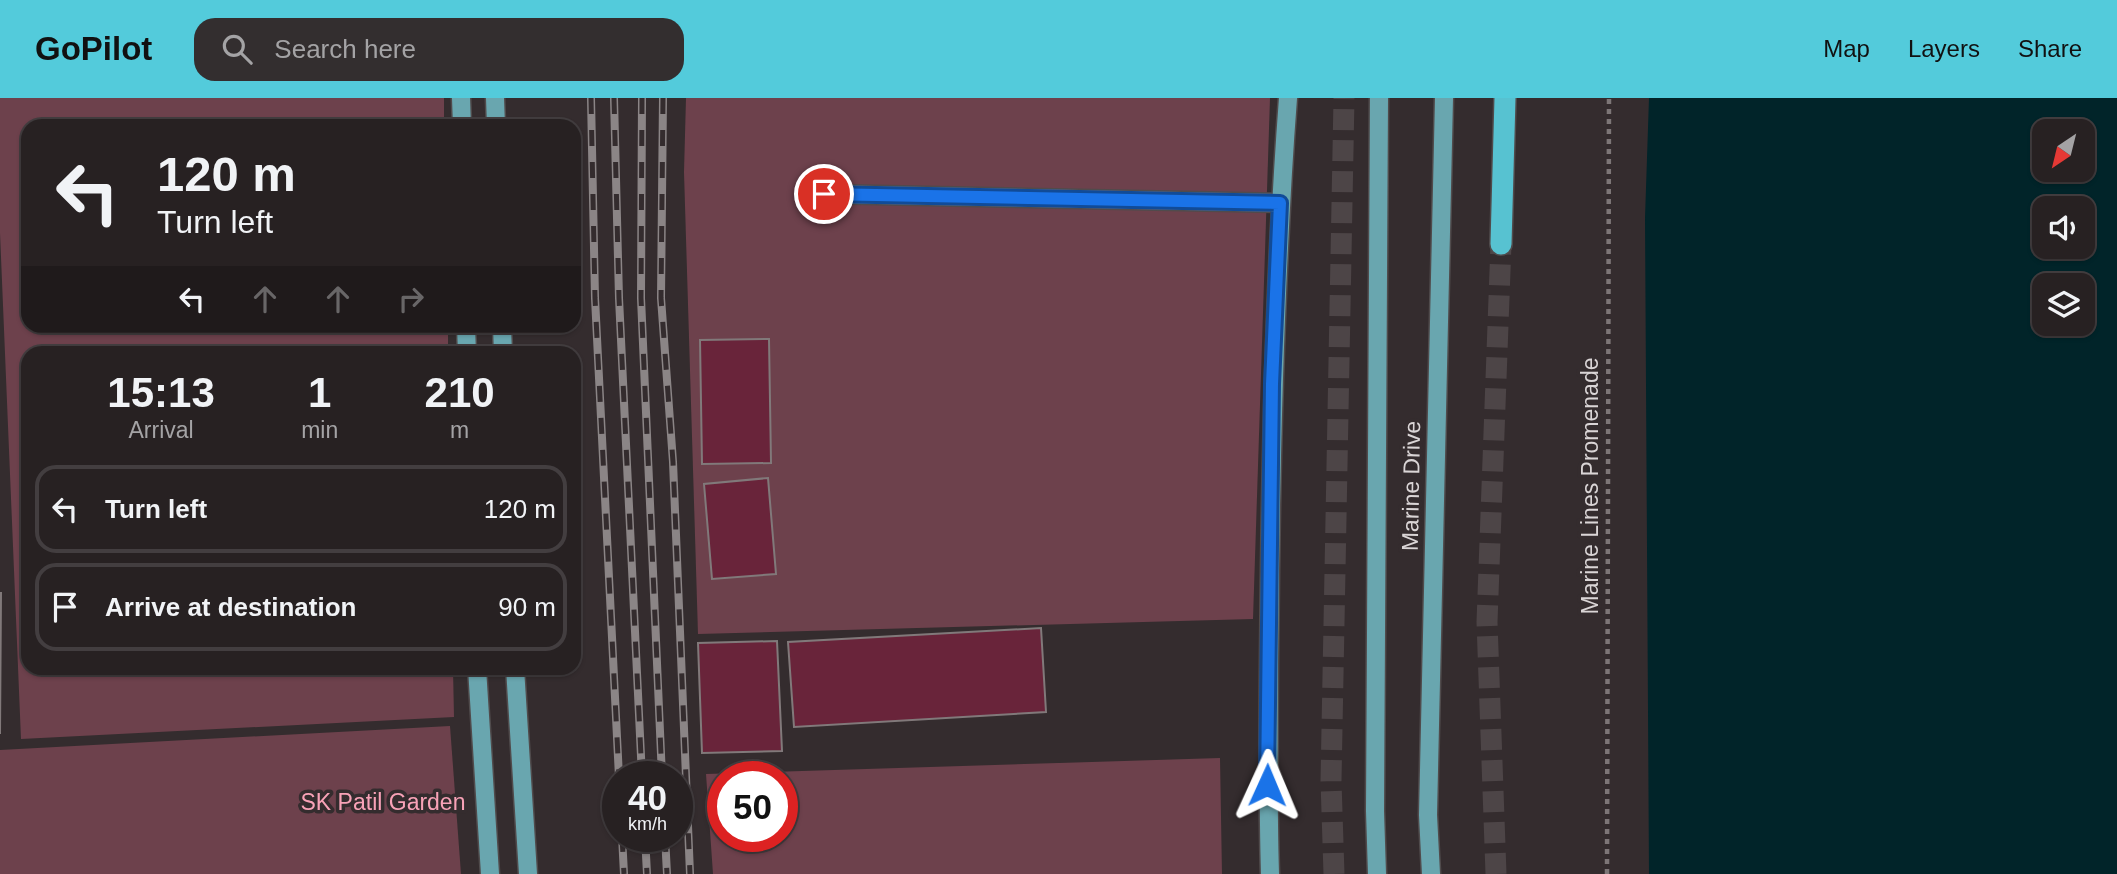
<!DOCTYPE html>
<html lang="en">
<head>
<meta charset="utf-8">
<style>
	:root { --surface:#272122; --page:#332e2f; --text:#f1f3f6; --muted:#a4a3a5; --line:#433e40; --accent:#53cbdb }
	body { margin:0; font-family:Helvetica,sans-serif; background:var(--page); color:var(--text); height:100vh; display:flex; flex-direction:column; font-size:26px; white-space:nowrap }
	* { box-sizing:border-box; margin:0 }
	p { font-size:23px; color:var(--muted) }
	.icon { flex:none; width:38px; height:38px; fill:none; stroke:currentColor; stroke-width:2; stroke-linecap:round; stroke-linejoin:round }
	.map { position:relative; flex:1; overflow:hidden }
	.side { position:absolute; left:21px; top:248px; width:560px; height:329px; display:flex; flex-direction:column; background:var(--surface); border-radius:21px; box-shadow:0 2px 5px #0004,0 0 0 2px var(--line) }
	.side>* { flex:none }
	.guide { position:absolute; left:21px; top:21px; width:560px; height:214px; border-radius:21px; box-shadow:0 2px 5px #0004,0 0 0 2px var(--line); background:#272122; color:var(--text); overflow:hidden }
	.needle { width:46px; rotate:215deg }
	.buttons { position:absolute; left:2032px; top:21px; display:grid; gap:14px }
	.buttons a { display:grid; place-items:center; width:63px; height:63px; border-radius:14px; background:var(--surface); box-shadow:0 2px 5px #0004,0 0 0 2px var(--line); font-size:35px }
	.speed { position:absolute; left:602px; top:663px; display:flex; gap:14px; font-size:35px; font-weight:700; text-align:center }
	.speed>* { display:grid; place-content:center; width:91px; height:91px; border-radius:50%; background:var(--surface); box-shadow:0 2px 5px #0004,0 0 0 2px var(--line); line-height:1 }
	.speed small { font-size:18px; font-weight:400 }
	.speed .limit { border:10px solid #d22; background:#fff; color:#111 }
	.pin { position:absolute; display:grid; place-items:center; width:60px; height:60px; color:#fff; margin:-30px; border:4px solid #fff; border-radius:50%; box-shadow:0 2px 7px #0007 }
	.me { position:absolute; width:77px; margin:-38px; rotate:1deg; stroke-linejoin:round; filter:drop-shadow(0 0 5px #0008) }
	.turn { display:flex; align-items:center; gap:24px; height:147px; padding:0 21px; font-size:32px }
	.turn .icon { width:91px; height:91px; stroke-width:2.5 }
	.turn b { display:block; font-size:49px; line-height:60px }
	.lanes { display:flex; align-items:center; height:66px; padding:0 21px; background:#0003; justify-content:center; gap:35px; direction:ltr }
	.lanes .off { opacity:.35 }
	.eta { display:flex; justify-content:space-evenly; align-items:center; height:119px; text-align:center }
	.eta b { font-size:42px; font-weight:700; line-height:49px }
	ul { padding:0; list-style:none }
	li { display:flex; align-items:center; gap:21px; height:88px; margin:0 14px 10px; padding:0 7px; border:4px solid var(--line); border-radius:21px }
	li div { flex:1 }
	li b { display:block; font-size:26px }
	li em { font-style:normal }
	header { display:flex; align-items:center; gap:42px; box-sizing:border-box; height:98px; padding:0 35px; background:var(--accent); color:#111 }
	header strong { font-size:33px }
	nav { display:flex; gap:38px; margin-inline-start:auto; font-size:24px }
	.search { width:490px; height:63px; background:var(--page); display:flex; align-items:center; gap:18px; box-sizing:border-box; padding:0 24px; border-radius:21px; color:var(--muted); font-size:26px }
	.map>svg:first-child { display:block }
	.green { fill:#6d414c; fill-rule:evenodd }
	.water { fill:#012429; fill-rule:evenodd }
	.building { fill:#69243a; stroke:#81797a; stroke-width:2 }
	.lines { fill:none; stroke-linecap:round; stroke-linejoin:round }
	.highway-tunnel { stroke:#4d4547; stroke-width:21; stroke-dasharray:21 10; stroke-linecap:butt }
	.minor-casing { stroke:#504b4c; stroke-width:21 }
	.major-casing { stroke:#504b4c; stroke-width:21 }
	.highway-casing { stroke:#504b4c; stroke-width:24 }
	.path { stroke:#7d7677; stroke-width:4.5; stroke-dasharray:5 5; stroke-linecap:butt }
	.minor { stroke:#847b7d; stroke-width:18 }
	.major { stroke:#69a6af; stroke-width:18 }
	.highway { stroke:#57c2d1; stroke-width:21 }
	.rail-casing { stroke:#8b8586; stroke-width:8 }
	.rail { stroke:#342c2e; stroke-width:5; stroke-dasharray:16; stroke-linecap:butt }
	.route-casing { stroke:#114b97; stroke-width:18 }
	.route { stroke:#1a73e8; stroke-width:12 }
	.labels { text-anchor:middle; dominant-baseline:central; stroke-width:7; stroke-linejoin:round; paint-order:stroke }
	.street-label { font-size:23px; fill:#dad5d6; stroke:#342c2e }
	.park-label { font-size:23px; fill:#f8a2b7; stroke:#342c2e }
</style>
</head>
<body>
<header>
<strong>GoPilot</strong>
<div class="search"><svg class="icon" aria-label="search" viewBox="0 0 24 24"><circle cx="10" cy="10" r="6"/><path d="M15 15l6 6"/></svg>Search here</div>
<nav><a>Map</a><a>Layers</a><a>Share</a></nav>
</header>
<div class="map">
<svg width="2117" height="776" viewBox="0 0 2117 776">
	<rect width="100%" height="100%" fill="#342c2e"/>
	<g class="green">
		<polygon points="0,0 444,0 444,28 28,28 28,228 448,228 448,255 28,256 28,570 453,571 454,619 21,641 0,135"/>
		<polygon points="686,0 1270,0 1253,521 698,536 684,74"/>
		<polygon points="450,628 461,776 0,776 0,652"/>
		<path d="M1220 660 1222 776H713L706 676ZM782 679V738H723V679Z"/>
	</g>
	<path class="water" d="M1649 0H2117V776H1649L1645 120ZM2044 33H2082V72H2044ZM2044 110H2082V149H2044ZM2044 187H2082V226H2044Z"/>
	<g class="building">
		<polygon points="769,241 771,365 702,366 700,242"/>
		<polygon points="768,380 776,476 712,481 704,386"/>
		<polygon points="0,495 1,495 0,636"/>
		<polygon points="1041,530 1046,614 794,629 788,544"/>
		<polygon points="777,543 782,653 702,655 698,545"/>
	</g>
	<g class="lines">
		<g class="highway-tunnel">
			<polyline points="1334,776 1331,683 1344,0"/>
			<polyline points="1496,776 1487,524 1501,146"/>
		</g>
		<defs>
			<polyline id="minor" points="824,96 1280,105"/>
			<g id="major">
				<polyline points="461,0 462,28"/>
				<polyline points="495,0 496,28"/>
				<polyline points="466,228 467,256"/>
				<polyline points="502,228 503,256"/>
				<polyline points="477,570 490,776"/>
				<polyline points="515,570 528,776"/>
				<path d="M1270 776C1267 675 1269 574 1270 473 1272 315 1276 158 1288 0"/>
				<polyline points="1377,776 1375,713 1379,0"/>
				<polyline points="1431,776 1428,717 1444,0"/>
			</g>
			<polyline id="highway" points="1501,146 1505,0"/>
		</defs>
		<use href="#minor" class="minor-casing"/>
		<use href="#major" class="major-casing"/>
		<use href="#highway" class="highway-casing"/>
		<polyline class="path" points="1607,776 1609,0"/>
		<use href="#minor" class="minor"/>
		<use href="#major" class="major"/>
		<use href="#highway" class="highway"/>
		<defs>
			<g id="rail">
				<polyline points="591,0 595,200 619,679"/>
				<polyline points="614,0 619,200 642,679"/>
				<polyline points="642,0 641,200 662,679"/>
				<polyline points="663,0 661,200 673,364 690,776"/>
				<polyline points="622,738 624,776"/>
				<polyline points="645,738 647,776"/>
				<polyline points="665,738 667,776"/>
			</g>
		</defs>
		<use href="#rail" class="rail-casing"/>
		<use href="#rail" class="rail"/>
	</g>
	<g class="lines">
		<defs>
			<polyline id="route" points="824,96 1280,105 1272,286 1267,687"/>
		</defs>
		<use href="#route" class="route-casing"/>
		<use href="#route" class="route"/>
	</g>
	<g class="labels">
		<g class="street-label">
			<text transform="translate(1411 388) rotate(-89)">Marine Drive</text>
			<text transform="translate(1590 388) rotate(-90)">Marine Lines Promenade</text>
		</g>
		<g class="park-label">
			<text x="383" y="704">SK Patil Garden</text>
		</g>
	</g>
</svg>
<div class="buttons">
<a><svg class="needle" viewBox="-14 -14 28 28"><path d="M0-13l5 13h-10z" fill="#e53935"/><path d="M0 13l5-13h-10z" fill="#a4a3a5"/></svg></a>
<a><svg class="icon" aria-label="sound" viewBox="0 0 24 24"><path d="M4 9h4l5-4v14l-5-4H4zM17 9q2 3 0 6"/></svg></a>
<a><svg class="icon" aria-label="layers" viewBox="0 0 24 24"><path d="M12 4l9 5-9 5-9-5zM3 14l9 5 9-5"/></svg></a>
</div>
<div class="speed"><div>40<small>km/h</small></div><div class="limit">50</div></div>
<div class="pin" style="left:824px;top:96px;background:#d93025"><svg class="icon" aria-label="arrive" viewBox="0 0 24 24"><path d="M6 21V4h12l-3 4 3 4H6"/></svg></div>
<svg class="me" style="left:1267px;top:687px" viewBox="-20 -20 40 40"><path d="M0-17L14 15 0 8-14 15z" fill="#1a73e8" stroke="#fff" stroke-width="4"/></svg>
<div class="guide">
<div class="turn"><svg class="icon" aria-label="left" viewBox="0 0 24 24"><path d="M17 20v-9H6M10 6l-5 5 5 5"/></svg><div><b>120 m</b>Turn left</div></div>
<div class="lanes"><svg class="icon" aria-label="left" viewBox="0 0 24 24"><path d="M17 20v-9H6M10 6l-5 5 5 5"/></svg><svg class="icon off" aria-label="ahead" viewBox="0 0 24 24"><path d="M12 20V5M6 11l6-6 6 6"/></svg><svg class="icon off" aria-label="ahead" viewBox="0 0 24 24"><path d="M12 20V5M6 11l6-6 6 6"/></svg><svg class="icon off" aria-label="right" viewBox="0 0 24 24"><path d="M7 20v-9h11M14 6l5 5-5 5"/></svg></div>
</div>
<section class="side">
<div class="eta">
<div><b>15:13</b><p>Arrival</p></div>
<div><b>1</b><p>min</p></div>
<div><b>210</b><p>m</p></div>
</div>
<ul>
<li><svg class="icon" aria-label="left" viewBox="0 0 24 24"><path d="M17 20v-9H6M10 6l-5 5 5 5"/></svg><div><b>Turn left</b></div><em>120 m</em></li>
<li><svg class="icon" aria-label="arrive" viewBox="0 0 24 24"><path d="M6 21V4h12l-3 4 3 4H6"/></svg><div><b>Arrive at destination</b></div><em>90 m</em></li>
</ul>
</section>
</div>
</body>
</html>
